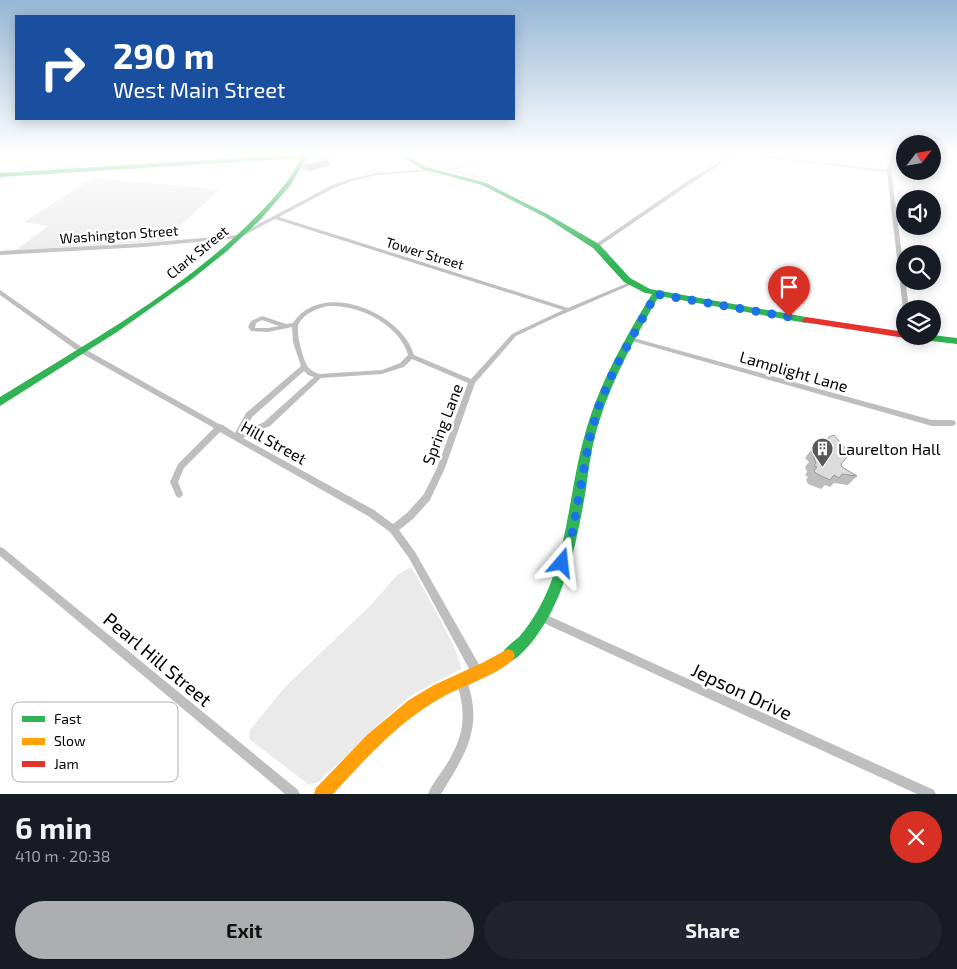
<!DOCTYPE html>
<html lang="en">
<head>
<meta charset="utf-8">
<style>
	:root { --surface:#171b24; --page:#20242c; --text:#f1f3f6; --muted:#9ea1a6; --accent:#adaeaf }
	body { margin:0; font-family:"Exo 2",sans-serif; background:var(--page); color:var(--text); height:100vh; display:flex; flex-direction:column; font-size:19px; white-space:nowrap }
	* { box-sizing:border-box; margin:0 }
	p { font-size:16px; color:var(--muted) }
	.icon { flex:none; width:28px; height:28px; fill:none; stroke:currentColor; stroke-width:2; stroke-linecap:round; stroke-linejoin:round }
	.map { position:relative; height:794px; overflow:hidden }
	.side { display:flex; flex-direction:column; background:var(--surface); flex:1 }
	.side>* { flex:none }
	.hud { position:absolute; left:15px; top:15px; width:500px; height:105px; border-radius:0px; box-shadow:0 2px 12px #0003; background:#1a4fa0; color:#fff; overflow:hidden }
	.needle { width:32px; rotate:59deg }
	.fabs { position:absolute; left:896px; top:135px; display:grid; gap:10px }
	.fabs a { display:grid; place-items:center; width:45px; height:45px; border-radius:50%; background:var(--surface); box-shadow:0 2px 12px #0003; font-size:25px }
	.pin { position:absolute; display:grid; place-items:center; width:42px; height:42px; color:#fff; margin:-51px -21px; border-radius:50% 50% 50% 0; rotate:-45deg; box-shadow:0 0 5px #0007 }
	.pin .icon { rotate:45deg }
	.me { position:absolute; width:55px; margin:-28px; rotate:17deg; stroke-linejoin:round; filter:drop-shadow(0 0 4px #0008) }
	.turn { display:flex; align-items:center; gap:18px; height:105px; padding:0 15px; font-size:22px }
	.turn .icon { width:65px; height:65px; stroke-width:2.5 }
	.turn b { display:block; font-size:35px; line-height:42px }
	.round { display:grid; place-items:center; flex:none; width:52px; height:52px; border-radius:26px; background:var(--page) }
	.overview { display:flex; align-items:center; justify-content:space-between; height:85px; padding:0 15px }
	h1 { font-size:30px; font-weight:700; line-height:38px }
	.button { display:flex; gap:10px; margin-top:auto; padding:10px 15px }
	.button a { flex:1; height:58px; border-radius:30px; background:var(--accent); color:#111; font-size:20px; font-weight:700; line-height:58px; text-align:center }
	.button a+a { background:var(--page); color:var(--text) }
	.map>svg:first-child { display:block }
	.green { fill:#eaeaea }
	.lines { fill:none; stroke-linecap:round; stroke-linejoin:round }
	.street { fill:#bebebe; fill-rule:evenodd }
	.fast { fill:#30b455; fill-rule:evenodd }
	.slow { fill:#ff9f0a; fill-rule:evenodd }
	.jam { fill:#e5322d; fill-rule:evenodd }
	.wall { fill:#bdbdbd }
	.shaded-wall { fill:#9a9a9a }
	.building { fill:#dcdcdc; stroke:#9a9a9a }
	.route { stroke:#1a73e8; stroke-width:9; stroke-dasharray:0 16.2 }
	.labels { text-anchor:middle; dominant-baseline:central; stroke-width:5; stroke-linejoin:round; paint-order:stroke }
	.far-street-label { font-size:14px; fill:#000; stroke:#fff }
	.street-label { font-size:16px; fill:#000; stroke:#fff }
	.poi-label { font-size:16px; fill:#000; stroke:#fff; text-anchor:start }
	.near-street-label { font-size:19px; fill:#000; stroke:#fff }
	.key { fill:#fff; stroke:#b2b2b2; stroke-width:1 }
	.key-label { font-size:14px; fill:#000 }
</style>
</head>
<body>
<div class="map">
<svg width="957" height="794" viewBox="0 0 957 794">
	<rect width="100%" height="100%" fill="#fff"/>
	<g class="green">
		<polygon points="482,154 492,155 457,170 473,173 495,184 480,180 497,187 417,160 437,166 450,167 482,156"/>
		<polygon points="93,178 203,188 219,190 163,241 16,250 48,226 24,222"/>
		<path d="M411 567C421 584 462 655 461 669L415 693 403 702 317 783 308 784 249 739 250 730 285 687 371 605 397 575Z"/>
	</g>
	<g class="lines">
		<g class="street">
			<polygon points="732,154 737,154 690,184 598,247 594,247 593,246 686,182"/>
			<polygon points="741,154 754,154 887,170 889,161 893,154 897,154 893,161 891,171 909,309 905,309 905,311 903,309 887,172 743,155"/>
			<path d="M431 169 433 170V171L377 175 352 181 334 188 279 217 568 308 630 282H634L635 283 554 318 516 336 475 383 445 468 430 500 413 519 399 530 415 552 481 668 482 672 481 676 477 677 473 676 409 558 390 532 368 516 220 432 184 468 178 482 183 494 182 496 179 498 176 496 170 482 178 464 214 428 79 352 0 295V290L83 348 219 424 223 425 235 433 246 413 301 366 293 342 292 327 268 332 251 331 248 327 251 321 262 316 286 324 293 323C321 279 402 312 414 355L471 379 512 334 563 310 275 219 239 238 144 247 0 255V251L144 243 238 235 330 186 349 179 377 173ZM330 306C360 305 400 325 408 355L400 363 382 370 319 374C315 372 312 371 309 368 303 362 295 330 299 323 305 313 319 307 330 306ZM262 320 279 326 268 328H255L256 323ZM412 359 468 383 437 468 424 494 407 513 393 524 374 510 243 438 270 426 321 378 382 374 404 367ZM304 371 308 375 314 377 264 422 244 431 252 417Z"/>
			<polygon points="630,337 932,420 952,420 955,421 956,423 955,425 952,426 932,426 628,340 627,339"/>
			<polygon points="0,547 3,548 298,790 300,794 285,794 0,556"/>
			<polygon points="540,612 934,790 936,794 917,794 537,620 535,617 537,614"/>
			<path d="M461 675 465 676C485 726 466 753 441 794H428C432 784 439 776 445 767 465 734 467 716 456 680L457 676Z"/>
		</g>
		<g class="fast">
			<path d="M304 154H339L336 156 307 158 289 187 260 220 227 251 192 279 117 332 0 406V397C97 337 213 274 285 184 292 176 296 166 301 158L0 177V173Z"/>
			<path d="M397 154H404L426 167 486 183 549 215 599 244 630 278 650 289 806 317 810 320 806 323 659 296C636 336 613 377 599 422 592 444 589 466 586 489 577 540 567 595 535 638 528 647 519 658 508 663L503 661 501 656C504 648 512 643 519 637 533 621 544 601 551 582 569 534 571 483 585 434 599 384 625 338 652 294L645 293 624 282 593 248 545 217 482 185 422 169Z"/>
			<polygon points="932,335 957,338 957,344 914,339 910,336"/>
		</g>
		<path class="slow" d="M508 649 513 651 515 656C509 670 461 687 446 695 401 719 367 757 333 794H314L316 788 367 735 409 700 434 685 484 662Z"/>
		<polygon class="jam" points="806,317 905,332 905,336 909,336 905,338 803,322 802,320"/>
	</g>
	<g class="wall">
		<polygon points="302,164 330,165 309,171 303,170"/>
		<polygon points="829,437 845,453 841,464 842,467 857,476 848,485 834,483 830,487 825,485 821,489 808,484 806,480 808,477 805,475 807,472 805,467 809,462 805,458 817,442 822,445"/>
	</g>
	<polygon class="shaded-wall" points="328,159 330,165 309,171 307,165"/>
	<g class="building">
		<polygon points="309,156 328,159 307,165 302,164"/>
		<polygon points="834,435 847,450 845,453 847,457 841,464 842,467 857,476 842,474 839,478 834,475 830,480 817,474 814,471 817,467 814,466 816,463 814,458 817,452 813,448 817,442 823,446 829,437"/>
	</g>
	<linearGradient id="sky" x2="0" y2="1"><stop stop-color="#96b7d6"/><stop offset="0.58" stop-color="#fff"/><stop offset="1" stop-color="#fff" stop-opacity="0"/></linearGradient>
	<rect width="957" height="265" fill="url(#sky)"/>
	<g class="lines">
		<polyline class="route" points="562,563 572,534 589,441 599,405 614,370 656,294 789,317"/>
	</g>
	<defs>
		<symbol id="building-pin" viewBox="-11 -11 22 30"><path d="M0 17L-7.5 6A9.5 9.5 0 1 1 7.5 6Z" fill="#595959" stroke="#fff"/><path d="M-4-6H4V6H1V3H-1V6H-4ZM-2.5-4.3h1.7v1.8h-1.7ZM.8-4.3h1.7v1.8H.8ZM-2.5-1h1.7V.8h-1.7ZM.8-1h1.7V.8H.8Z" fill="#fff"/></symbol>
	</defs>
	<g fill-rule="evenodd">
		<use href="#building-pin" x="810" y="436" width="25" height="34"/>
	</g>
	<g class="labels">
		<g class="far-street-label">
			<text transform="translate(119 234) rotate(-4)">Washington Street</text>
			<text transform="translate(197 252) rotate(-39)">Clark Street</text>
			<text transform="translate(425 253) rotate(17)">Tower Street</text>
		</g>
		<g class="street-label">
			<text transform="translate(794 371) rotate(16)">Lamplight Lane</text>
			<text transform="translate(442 424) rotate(-69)">Spring Lane</text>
			<text transform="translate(274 442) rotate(29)">Hill Street</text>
		</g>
		<g class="poi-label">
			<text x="838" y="448">Laurelton Hall</text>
		</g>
		<g class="near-street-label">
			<text transform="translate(158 659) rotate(40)">Pearl Hill Street</text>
			<text transform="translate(742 691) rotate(25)">Jepson Drive</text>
		</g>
	</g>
	<rect x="12" y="702" width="166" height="80" rx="8" class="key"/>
	<rect x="22" y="716" width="23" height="6" fill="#30b455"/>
	<rect x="22" y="738" width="23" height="7" fill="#ff9f0a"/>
	<rect x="22" y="761" width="23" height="6" fill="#e5322d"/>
	<g class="key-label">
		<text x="54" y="724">Fast</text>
		<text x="54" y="746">Slow</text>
		<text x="54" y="769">Jam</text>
	</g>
</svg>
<div class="fabs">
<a><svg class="needle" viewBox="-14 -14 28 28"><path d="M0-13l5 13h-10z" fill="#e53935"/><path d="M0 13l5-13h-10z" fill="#9ea1a6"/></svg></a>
<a><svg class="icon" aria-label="sound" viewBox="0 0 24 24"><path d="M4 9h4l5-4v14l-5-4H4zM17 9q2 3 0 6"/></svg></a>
<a><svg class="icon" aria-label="search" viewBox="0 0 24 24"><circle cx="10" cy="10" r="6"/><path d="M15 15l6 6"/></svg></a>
<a><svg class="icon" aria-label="layers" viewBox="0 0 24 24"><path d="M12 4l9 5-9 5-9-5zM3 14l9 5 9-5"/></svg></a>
</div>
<div class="pin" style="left:789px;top:317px;background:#d93025"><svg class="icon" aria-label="arrive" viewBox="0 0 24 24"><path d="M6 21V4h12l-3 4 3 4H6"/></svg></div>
<svg class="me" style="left:562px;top:563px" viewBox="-20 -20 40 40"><path d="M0-17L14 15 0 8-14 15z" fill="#1a73e8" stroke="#fff" stroke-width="4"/></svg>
<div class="hud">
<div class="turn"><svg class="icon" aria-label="right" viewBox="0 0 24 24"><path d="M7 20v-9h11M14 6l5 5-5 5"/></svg><div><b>290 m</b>West Main Street</div></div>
</div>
</div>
<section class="side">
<div class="overview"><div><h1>6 min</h1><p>410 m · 20:38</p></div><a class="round" style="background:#d93025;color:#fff"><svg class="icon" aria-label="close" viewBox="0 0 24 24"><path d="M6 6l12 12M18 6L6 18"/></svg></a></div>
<div class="button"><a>Exit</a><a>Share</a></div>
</section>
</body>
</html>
